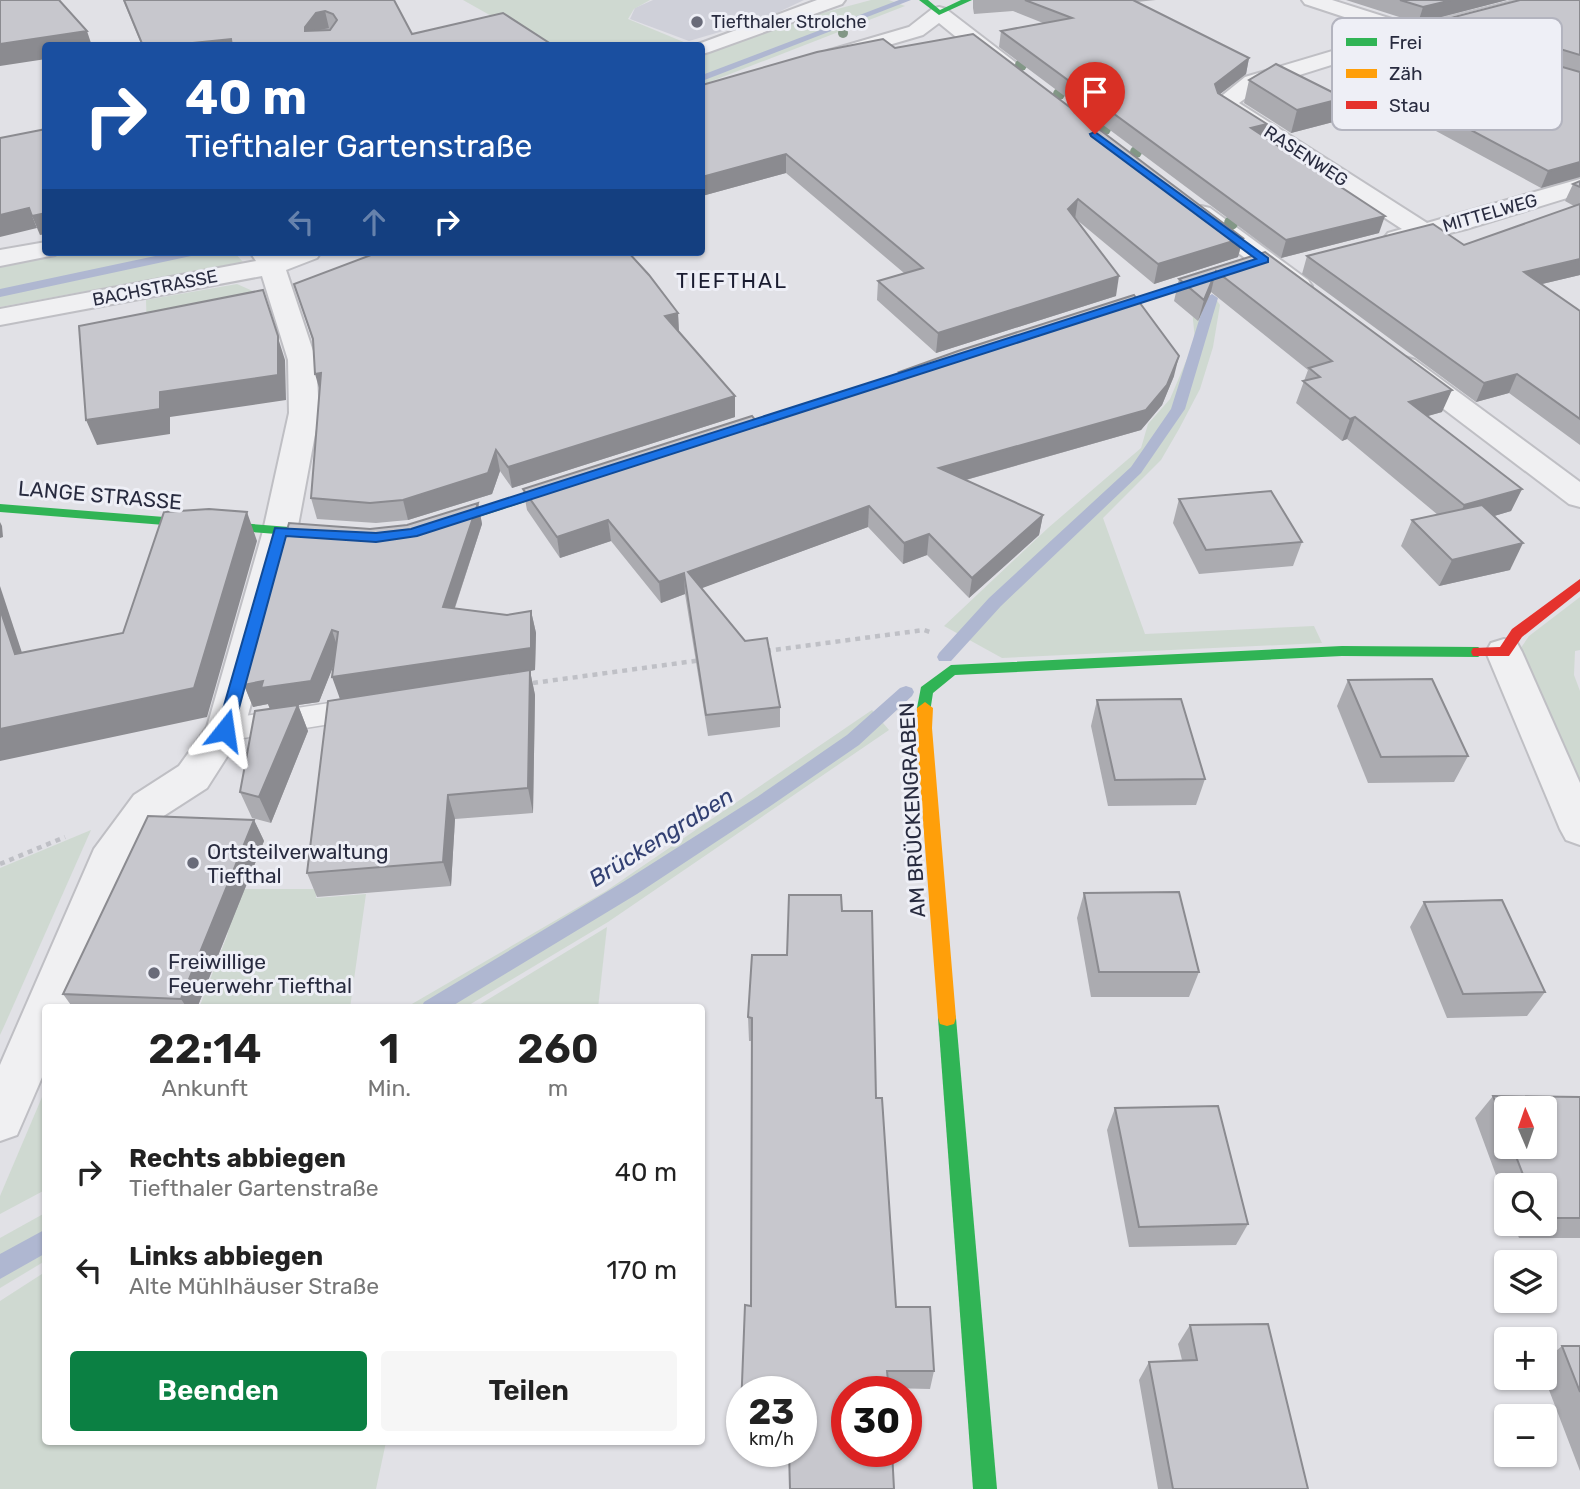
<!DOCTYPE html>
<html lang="de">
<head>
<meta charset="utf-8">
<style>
	:root { --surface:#fff; --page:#f6f6f6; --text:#222; --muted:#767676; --accent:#0b8043 }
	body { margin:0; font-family:Rubik,sans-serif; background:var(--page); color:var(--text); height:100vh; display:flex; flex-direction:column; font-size:26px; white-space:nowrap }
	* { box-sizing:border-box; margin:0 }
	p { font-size:23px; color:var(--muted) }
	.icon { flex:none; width:38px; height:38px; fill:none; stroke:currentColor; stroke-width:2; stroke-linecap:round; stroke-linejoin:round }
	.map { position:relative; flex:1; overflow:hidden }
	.panel { position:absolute; left:42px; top:1004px; width:663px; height:441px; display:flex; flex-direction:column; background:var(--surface); border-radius:7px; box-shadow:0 2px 5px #0004 }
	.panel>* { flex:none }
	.top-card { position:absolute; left:42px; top:42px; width:663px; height:214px; border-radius:7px; box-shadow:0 2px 5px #0004; background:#1a4fa0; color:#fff; overflow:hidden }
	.needle { width:46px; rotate:358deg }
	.fabs { position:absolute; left:1494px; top:1096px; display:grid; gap:14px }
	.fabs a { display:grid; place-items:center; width:63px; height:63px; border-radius:7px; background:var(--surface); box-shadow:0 2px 5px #0004; font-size:35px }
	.speed { position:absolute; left:726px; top:1376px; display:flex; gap:14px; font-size:35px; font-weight:700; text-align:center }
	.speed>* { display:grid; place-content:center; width:91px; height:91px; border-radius:50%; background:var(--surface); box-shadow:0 2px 5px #0004; line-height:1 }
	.speed small { font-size:18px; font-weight:400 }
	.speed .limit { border:10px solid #d22; background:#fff; color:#111 }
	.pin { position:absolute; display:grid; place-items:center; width:60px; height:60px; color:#fff; margin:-72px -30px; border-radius:50% 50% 50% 0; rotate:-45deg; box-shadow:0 0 7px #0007 }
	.pin .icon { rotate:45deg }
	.me { position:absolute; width:77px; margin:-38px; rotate:15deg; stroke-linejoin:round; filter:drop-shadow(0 0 5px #0008) }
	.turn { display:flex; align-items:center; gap:24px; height:147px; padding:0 28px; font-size:32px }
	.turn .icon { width:91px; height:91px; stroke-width:2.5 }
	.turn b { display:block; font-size:49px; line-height:60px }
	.lanes { display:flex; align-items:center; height:66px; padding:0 28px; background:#0003; justify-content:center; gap:35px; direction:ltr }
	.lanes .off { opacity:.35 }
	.eta { display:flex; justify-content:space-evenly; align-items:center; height:119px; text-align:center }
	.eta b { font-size:42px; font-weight:600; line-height:49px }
	.action { display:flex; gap:14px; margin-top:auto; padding:14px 28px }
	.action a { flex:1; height:80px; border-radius:7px; background:var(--accent); color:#fff; font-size:28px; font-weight:600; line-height:80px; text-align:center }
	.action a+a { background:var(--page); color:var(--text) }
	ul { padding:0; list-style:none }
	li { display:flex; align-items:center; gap:21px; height:98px; padding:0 28px }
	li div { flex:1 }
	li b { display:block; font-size:26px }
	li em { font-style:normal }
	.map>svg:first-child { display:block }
	.built { fill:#cfd0d9 }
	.green { fill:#cfd9d1 }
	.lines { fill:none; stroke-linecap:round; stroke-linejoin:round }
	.stream { fill:#afb7d1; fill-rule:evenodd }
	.lane-casing { stroke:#bfbfc4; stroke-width:3 }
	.street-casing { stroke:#bfbfc4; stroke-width:4 }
	.path { stroke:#bfc0c6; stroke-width:4.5; stroke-dasharray:5 5; stroke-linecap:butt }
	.lane { fill:#f0f0f2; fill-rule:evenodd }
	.street { fill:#f0f0f2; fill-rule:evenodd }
	.fast { fill:#30b455; fill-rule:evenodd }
	.slow { fill:#ff9f0a; fill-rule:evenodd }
	.jam { fill:#e5322d; fill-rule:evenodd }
	.tree { fill:#829786 }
	.wall { fill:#ababb0; fill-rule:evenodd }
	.shaded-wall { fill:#8b8b90 }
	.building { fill:#c7c7cd; stroke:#8b8b90; stroke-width:2; fill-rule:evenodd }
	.route { fill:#1a73e8; stroke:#114b97; stroke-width:2 }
	.poi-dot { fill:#696b79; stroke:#eeeff6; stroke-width:2.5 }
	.labels { text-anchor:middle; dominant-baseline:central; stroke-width:6; stroke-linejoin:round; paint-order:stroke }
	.far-poi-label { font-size:18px; fill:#282b3f; stroke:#eeeff6; text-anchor:start }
	.far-street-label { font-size:18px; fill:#282b3f; stroke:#eeeff6 }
	.far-quarter-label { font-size:21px; letter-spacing:2px; fill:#1a1c30; stroke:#eeeff6 }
	.street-label { font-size:21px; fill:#282b3f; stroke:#eeeff6 }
	.poi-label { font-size:21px; fill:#282b3f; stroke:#eeeff6; text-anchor:start }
	.water-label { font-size:23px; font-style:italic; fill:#324072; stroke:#eeeff6 }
	.key { fill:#eeeff6; stroke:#b3b4bf; stroke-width:2 }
	.key-label { font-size:19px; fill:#282b3f }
</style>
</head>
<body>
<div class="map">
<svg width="1580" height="1489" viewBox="0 0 1580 1489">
	<rect width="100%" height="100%" fill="#e1e1e6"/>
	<polygon class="built" points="653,0 804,0 764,19 689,41 630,19 635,8"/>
	<g class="green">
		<polygon points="463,0 650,0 634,9 628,19 691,45 543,45"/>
		<polygon points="871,0 889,0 905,6 702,85 702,53 800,19"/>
		<polygon points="73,252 234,252 243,262 0,307 0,267"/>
		<polygon points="237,284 255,292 147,334 146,300"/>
		<polygon points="1200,295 1214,296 1220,305 1213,347 1200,389 1179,429 1161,460 1103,518 1145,634 1314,626 1322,643 1002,658 944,626 1048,528 1141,448 1148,424 1170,399 1195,340 1191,299"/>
		<polygon points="1580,597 1580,650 1575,651 1574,675 1580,691 1580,801 1516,655 1529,636"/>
		<polygon points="872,710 889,730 608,922 464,1008 405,1008 606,891"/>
		<polygon points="91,830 6,1022 0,1035 0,868"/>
		<polygon points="238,889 317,889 316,898 366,894 350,1008 199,1008 227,936"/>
		<polygon points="607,927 598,1008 474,1008"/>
		<polygon points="45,1090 45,1190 0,1214 0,1196"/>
		<polygon points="45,1213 45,1261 0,1288 0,1238"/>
		<polygon points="45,1272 46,1442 386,1442 376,1489 0,1489 0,1301"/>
	</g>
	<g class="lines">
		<g class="stream">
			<polygon points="899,0 911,0 702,81 702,75"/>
			<polygon points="174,252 197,252 191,256 0,297 0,289"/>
			<polygon points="1212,294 1218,298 1185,409 1141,473 1001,606 951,661 939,661 937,657 939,653 989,598 1131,467 1171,409 1206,298"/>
			<polygon points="906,686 912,688 914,692 912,696 859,745 769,807 637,894 449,1008 421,1008 424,1002 623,882 757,797 847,735 900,688"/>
			<polygon points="46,1229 46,1253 0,1279 0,1254"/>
		</g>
		<defs>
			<polygon id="lane" points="369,697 380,700 384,708 380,716 225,741 214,738 209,730 214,722 225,719"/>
			<g id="street">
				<polygon points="817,0 845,0 842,4 709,52 702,54 702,46 693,46"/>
				<polygon points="1302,0 1332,0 1414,26 1518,0 1551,0 1548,4 1414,39 1261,87 1239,103 1427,223 1580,179 1580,194 1466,229 1397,246 1388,243 1384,238 1388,233 1402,229 1216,108 1213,103 1245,77 1393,33 1305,4"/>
				<polygon points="939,7 946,9 1015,62 1018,67 1015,72 999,72 939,23 923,35 841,59 827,59 824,55 827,51 909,27 932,9"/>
				<polygon points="1201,206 1210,208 1308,280 1312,286 1308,292 1299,294 1290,292 1192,218 1189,213 1192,208"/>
				<polygon points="46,242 46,252 58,252 55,255 0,266 0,250"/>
				<polygon points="250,252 276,252 278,255 285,252 321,252 317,258 286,270 316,360 319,413 297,531 244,730 207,788 162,817 132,857 70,1008 46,1008 46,1068 17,1135 0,1141 0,1065 94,849 134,795 179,766 207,727 263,531 289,413 288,360 262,276 0,325 0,309 256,261"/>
				<polygon points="1405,357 1415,360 1580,482 1580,507 1569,504 1395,372 1391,366 1395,360"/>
				<polygon points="1504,639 1517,643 1522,652 1580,783 1580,845 1566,840 1560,829 1486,652 1491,643"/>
			</g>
		</defs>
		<use href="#lane" class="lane-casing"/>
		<use href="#street" class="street-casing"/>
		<g class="path">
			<polyline points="766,651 924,630 930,632"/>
			<polyline points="533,683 702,660"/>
			<polyline points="0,864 65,837"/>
		</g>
		<use href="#lane" class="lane"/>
		<use href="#street" class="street"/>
		<g class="fast">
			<polygon points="919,0 928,0 940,10 961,0 972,0 939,15"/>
			<polygon points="1222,271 1231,273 1091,319 1081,317"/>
			<polygon points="573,478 578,479 578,485 435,531 425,531 423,528 425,525"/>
			<polygon points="0,504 340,531 347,535 340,539 0,512"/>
			<polygon points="1342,646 1478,647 1485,652 1478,657 1342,656 955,675 933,693 930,712 920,712 917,708 921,687 951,665"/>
			<polygon points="947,1010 954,1012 956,1018 997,1489 973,1489 938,1018 940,1012"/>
		</g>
		<polygon class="slow" points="925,702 933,708 932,728 956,1018 954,1024 947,1026 940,1024 938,1018 916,728 917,708"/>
		<g class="jam">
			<polygon points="950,357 956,361 954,363 711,442 707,443 701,439"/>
			<polygon points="1580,579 1580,591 1522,637 1509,656 1473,656 1471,652 1473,648 1500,647 1512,629"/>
		</g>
	</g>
	<g class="tree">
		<circle cx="843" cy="33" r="5"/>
		<circle cx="1021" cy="65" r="6"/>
		<circle cx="1059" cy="94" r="6"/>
		<circle cx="1084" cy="112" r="6"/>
		<circle cx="1105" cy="129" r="6"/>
		<circle cx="1136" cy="152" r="6"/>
		<circle cx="1231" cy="223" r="7"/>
	</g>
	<g class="wall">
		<polygon points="123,0 394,0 412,34 554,46 142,46"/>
		<polygon points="973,0 1156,0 1136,2 1249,58 1246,74 1220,94 1267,124 1264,136 1379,233 1281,258 999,47 1001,31 1043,23 1013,11 974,14 973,8"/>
		<polygon points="1346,0 1507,0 1418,23"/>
		<polygon points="1580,0 1580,177 1541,188 1340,79 1345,63 1521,55 1449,33 1454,17"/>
		<polygon points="895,48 1243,238 1238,257 1154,284 1077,220 1116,296 936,353 877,300 878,281 904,273 786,173 702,196 702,201 702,85"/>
		<polygon points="1249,80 1344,98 1337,121 1291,133 1244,103"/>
		<polygon points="1580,181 1580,275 1542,284 1580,311 1580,445 1509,393 1476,402 1302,274 1307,256 1464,245 1574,206 1565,201 1573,184"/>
		<polygon points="1265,252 1442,412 1427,416 1522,489 1511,511 1494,516 1510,570 1439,586 1401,546 1412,520 1438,515 1347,439 1342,441 1296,403 1308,370 1211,292 1198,321 1174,301 1179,279"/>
		<polygon points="294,284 678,313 679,333 735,417 512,488 500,471 492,494 408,520 376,523 317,519 311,498 320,391 313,342"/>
		<polygon points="899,372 1174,376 1162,405 1141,430 966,480 1043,515 1039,535 969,598 927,555 903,564 868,527 701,588 780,707 780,727 708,736 685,594 661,603 611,541 560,558 527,510 523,489 759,425 899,379"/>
		<polygon points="1179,499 1302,542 1293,566 1199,574 1173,523"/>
		<polygon points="478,503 482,524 455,608 507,615 531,611 536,633 535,670 530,671 535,695 533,813 455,819 451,886 317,897 307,873 464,680 340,699 333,666 319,702 298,705 308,731 271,823 252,818 240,792 270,709 268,704 253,707 244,685 370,529 407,525"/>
		<polygon points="1348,680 1468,756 1454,782 1368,783 1337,706"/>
		<polygon points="1097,700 1205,779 1196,805 1108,806 1091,726"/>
		<polygon points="254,820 264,841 197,1008 73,1008 63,994"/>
		<polygon points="1084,893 1199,972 1189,997 1091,997 1077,918"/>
		<polygon points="789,895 841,895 842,911 872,911 876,1098 882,1098 896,1307 930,1307 934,1371 930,1389 888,1388 889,1391 847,1391 847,1451 892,1451 894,1489 789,1489 789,1451 802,1451 802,1391 742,1391 742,1417 741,1409 745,1305 751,1306 752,1041 749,1041 748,1017 752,955 787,955"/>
		<polygon points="1424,902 1545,992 1527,1016 1447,1018 1410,927"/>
		<path d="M1493 1096 1580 1097V1238H1519L1513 1223H1545V1185H1507V1205L1475 1118ZM1507 1108 1545 1146H1507Z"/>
		<polygon points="1115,1108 1248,1224 1236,1245 1129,1247 1107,1130"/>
		<polygon points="1190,1325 1308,1489 1158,1489 1139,1380 1149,1362 1182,1360 1178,1344"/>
		<polygon points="1562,1346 1580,1346 1580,1471 1544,1377 1545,1377 1545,1360"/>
		<polygon points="575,1442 652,1442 576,1444"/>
	</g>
	<g class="shaded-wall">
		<polygon points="1452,0 1507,0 1418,23 1423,7"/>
		<polygon points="325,11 329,28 320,30 309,44 305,27 316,13"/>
		<polygon points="87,31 92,46 46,46 46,59 0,66 0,44"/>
		<polygon points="231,39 233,46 163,46"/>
		<polygon points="1249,58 1246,74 1211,101 1215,84"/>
		<polygon points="1344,98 1337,121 1291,133 1297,110"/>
		<polygon points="1267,124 1262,141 1251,128"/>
		<polygon points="786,154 786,173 702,196 702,177"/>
		<polygon points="1580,162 1580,177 1541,188 1548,171"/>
		<polygon points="1078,199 1075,219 1068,209"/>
		<polygon points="29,208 37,228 0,237 0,215"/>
		<polygon points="46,213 46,234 40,235 32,216"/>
		<polygon points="1385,216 1379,233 1281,258 1286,240"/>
		<polygon points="1243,238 1238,257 1154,284 1158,264"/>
		<polygon points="1580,259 1580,275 1517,290 1524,272"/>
		<polygon points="1216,271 1211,292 1198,321 1204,300"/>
		<polygon points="1119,276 1116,296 936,353 938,333"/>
		<polygon points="263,290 285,360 286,400 170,417 170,434 97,445 86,420"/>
		<polygon points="678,313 679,333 665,316"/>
		<polygon points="1179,356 1174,376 1162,405 1141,430 937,488 939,468"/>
		<polygon points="321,373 321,395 315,374"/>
		<polygon points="1517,374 1509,393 1476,402 1484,383"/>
		<polygon points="1452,390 1442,412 1400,424 1409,402"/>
		<polygon points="735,396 735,417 512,488 508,467"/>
		<polygon points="1355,417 1347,439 1342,441 1350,419"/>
		<polygon points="496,450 500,471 492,494 408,520 403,500"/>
		<polygon points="1522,489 1511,511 1454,528 1464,505"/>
		<polygon points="478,503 482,524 448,628 443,607"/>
		<polygon points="869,506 868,527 689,593 688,572"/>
		<polygon points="247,512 257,541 207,717 0,761 0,729 194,688"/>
		<polygon points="1043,515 1039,535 969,598 972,578"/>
		<polygon points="608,520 611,541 560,558 557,537"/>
		<polygon points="0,522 2,526 3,537 0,538"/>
		<polygon points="929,534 927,555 903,564 904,543"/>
		<polygon points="1523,543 1510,570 1439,586 1452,560"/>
		<polygon points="684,573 685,594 661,603 659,582"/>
		<polygon points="0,586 32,683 15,654 0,609"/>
		<polygon points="531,611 536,633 535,670 530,671 535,695 533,813 528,788 530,671 340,699 332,677"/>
		<polygon points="332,630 339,652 319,702 298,705 308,731 271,823 259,797 270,709 268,704 253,707 244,685"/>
		<polygon points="448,795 455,819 451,886 443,862"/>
		<polygon points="254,820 264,841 197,1008 187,1008 181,999"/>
	</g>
	<g class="building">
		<polygon points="0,0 59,0 87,31 0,44"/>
		<path d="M124 0H394L412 34 503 13 554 46H232L231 39 163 46H143ZM325 11 333 14 337 20 330 30 305 31V27L316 13Z"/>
		<polygon points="1025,0 1133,0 1249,58 1215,84 1218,93 1267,124 1251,128 1385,216 1286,240 1001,31 1072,18"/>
		<polygon points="1400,0 1452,0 1423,7"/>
		<polygon points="1520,0 1580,0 1580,55 1454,17"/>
		<polygon points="973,34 1243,238 1158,264 1078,199 1068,209 1119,276 938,333 878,281 923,268 786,154 702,177 702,85 817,52 883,39 895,48"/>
		<polygon points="1451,35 1580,72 1580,162 1548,171 1345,63"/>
		<polygon points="1276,64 1344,98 1297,110 1249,80"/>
		<polygon points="46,129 46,213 32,216 29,208 0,215 0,138"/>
		<polygon points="1580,181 1580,187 1573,184"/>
		<polygon points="1580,204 1580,259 1524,272 1580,311 1580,419 1517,374 1484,383 1307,256 1433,224 1464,245"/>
		<polygon points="379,252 628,252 649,275 678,313 665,316 735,396 508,467 496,450 488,473 403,500 370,503 311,498 321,373 315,374 313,339 294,284"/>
		<polygon points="1265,252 1452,390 1409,402 1522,489 1464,505 1355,417 1350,419 1303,381 1320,377 1309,368 1332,361 1216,271 1204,300 1179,279"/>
		<polygon points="263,290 278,336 278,375 160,392 160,409 86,420 79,326"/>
		<polygon points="1134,295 1179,356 1167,385 1146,410 939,468 1043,515 972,578 929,534 904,543 869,506 688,572 745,641 767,638 780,707 706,715 684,573 659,582 608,520 557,537 523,489 752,416 759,425 905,377 899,372 958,351"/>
		<polygon points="1271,491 1302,542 1206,550 1179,499"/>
		<polygon points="478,503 443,607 507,615 531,611 531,648 332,677 338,632 332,630 311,681 261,688 263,681 244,685 289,523 370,529 407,525"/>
		<polygon points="1482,505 1523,543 1452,560 1412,520"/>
		<polygon points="209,509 247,512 194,688 0,729 0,609 15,654 123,633 164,512"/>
		<polygon points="530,670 528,788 448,795 443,862 307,873 328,701"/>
		<polygon points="1432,679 1468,756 1381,757 1348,680"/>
		<polygon points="1181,699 1205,779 1115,780 1097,700"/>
		<polygon points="298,705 259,797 240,792 255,711"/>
		<polygon points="148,816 254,820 181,999 63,994"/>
		<polygon points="1179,892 1199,972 1099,972 1084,893"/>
		<polygon points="789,895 841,895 842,911 872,911 876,1098 882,1098 896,1307 930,1307 934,1371 887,1371 889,1391 847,1391 847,1451 892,1451 894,1489 790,1489 789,1451 802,1451 802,1391 742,1391 741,1409 745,1305 751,1306 752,1018 748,1017 752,955 787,955"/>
		<polygon points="1502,900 1545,992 1463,994 1424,902"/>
		<polygon points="1493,1096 1580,1097 1580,1218 1545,1218 1545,1185 1527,1185 1512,1146 1545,1146 1545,1108 1507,1108 1507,1131"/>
		<polygon points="1218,1106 1248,1224 1139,1227 1115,1108"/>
		<polygon points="1268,1324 1308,1489 1173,1489 1149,1362 1197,1360 1190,1325"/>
		<polygon points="1562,1346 1580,1346 1580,1392"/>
	</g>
	<polygon class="route" points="1095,132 1268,258 1268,262 417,536 376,542 286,536 233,730 230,734 219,734 217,730 275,528 376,533 411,529 1256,259 1091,136 1090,134"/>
	<g class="poi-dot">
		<circle cx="697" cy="22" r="7"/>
		<circle cx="193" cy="863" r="7"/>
		<circle cx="154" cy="973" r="7"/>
	</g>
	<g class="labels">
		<g class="far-poi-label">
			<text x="711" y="22">Tiefthaler Strolche</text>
		</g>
		<g class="far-street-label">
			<text transform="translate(1306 156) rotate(33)">RASENWEG</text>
			<text transform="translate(1490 213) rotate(-16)">MITTELWEG</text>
			<text transform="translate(155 288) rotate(-11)">BACHSTRASSE</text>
		</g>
		<g class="far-quarter-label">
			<text x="732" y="280">TIEFTHAL</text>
		</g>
		<g class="street-label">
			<text transform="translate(100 495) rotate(5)">LANGE STRASSE</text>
			<text transform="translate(912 810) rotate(-93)">AM BRÜCKENGRABEN</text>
		</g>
		<g class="poi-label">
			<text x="207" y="851">Ortsteilverwaltung<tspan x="207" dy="24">Tiefthal</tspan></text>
			<text x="168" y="961">Freiwillige<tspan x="168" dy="24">Feuerwehr Tiefthal</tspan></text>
		</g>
		<g class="water-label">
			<text transform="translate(661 837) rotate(-32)">Brückengraben</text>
		</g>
	</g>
	<rect x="1332" y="18" width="230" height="112" rx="10" class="key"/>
	<rect x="1346" y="38" width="31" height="8" fill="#30b455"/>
	<rect x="1346" y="69" width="31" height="9" fill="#ff9f0a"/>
	<rect x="1346" y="101" width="31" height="8" fill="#e5322d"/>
	<g class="key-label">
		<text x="1389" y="49">Frei</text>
		<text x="1389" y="80">Zäh</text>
		<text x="1389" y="112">Stau</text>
	</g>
</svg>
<div class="fabs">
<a><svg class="needle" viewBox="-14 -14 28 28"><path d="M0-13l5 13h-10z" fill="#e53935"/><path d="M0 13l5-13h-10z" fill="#767676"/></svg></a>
<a><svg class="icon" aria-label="search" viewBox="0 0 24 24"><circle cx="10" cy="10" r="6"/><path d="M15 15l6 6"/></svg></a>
<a><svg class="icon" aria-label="layers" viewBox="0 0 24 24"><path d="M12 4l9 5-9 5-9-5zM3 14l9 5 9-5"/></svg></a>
<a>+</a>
<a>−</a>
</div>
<div class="speed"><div>23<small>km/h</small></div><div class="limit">30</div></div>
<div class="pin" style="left:1095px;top:134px;background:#d93025"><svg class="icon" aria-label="arrive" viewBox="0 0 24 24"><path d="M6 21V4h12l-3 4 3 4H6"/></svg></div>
<svg class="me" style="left:225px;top:730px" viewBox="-20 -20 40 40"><path d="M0-17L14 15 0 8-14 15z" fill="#1a73e8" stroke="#fff" stroke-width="4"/></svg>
<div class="top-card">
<div class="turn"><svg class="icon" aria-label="right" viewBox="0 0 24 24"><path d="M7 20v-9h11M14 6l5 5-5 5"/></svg><div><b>40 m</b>Tiefthaler Gartenstraße</div></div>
<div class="lanes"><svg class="icon off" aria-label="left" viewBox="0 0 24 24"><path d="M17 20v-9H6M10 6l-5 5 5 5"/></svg><svg class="icon off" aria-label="ahead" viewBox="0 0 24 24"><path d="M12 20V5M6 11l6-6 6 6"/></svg><svg class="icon" aria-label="right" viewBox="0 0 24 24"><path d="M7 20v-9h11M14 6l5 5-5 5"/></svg></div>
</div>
<section class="panel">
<div class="eta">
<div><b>22:14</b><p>Ankunft</p></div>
<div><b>1</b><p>Min.</p></div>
<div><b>260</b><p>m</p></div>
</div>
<ul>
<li><svg class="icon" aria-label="right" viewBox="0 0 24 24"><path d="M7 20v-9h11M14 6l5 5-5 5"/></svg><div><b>Rechts abbiegen</b><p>Tiefthaler Gartenstraße</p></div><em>40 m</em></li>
<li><svg class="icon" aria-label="left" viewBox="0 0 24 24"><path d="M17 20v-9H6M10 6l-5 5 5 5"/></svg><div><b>Links abbiegen</b><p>Alte Mühlhäuser Straße</p></div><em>170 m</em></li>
</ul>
<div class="action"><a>Beenden</a><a>Teilen</a></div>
</section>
</div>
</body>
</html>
